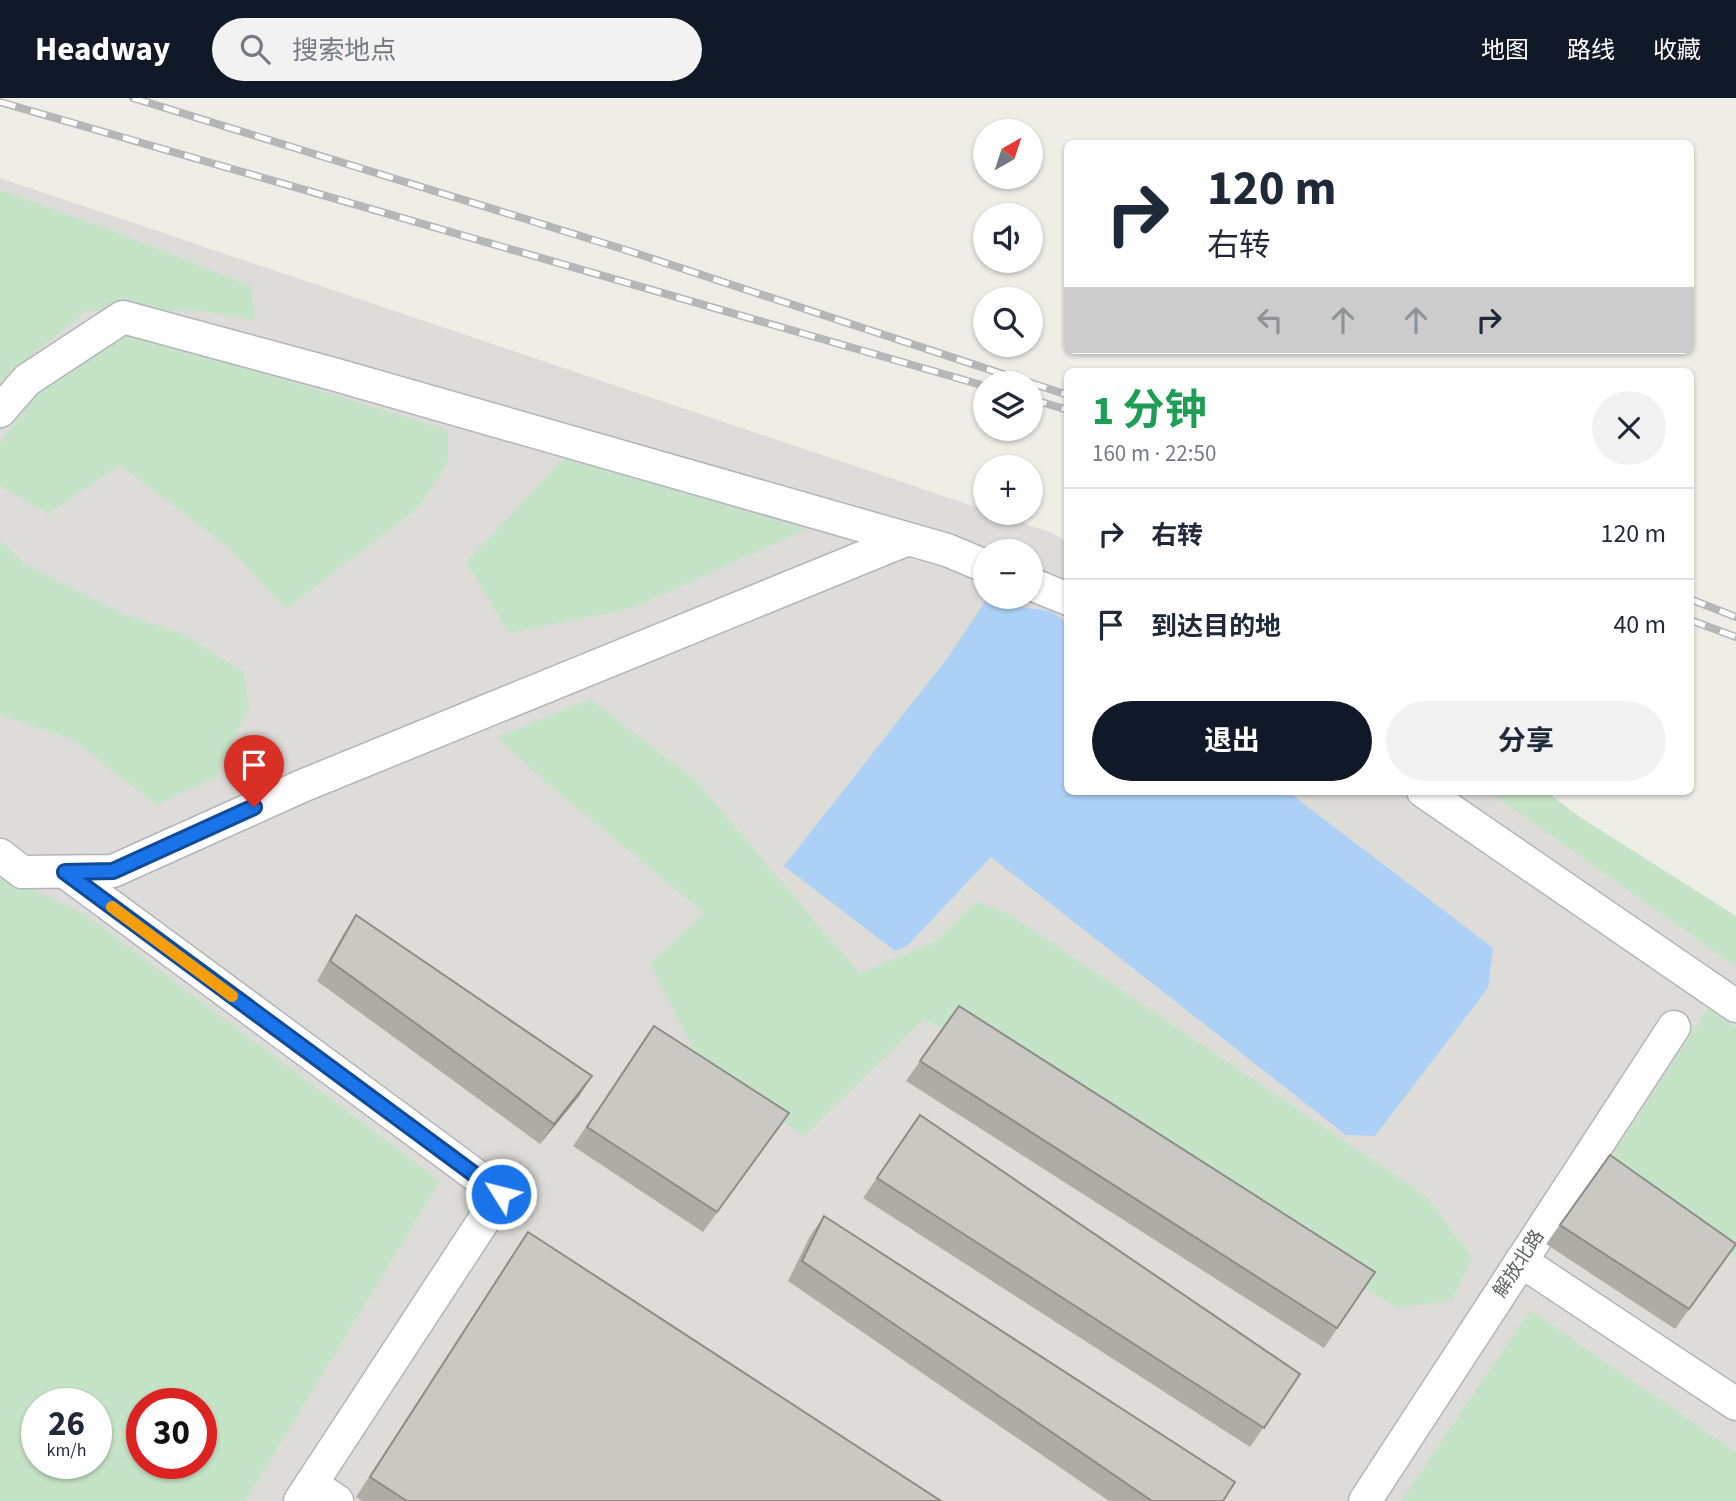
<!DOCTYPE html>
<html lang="zh">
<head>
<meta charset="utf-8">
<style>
	:root { --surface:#fff; --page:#f2f2f3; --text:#1f2937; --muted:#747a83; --line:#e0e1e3; --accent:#111827 }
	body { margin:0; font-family:"Source Sans 3","Noto Sans SC",sans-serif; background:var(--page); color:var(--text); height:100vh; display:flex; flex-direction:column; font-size:26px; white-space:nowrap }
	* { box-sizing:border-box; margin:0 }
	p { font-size:23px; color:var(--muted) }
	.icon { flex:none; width:38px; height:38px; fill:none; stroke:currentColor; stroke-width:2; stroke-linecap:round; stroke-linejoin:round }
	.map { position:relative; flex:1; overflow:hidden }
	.sheet { position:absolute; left:1064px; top:270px; width:630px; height:427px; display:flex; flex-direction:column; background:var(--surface); border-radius:10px; box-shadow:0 2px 5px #0004 }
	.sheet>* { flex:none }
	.hud { position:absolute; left:1064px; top:42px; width:630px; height:214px; border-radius:10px; box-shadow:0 2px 5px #0004; background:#fff; color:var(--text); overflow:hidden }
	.needle { width:46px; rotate:39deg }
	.tools { position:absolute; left:973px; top:21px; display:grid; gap:14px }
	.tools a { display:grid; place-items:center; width:70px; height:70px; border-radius:50%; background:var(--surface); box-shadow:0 2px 5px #0004; font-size:35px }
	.speed { position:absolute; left:21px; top:1290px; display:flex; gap:14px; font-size:35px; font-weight:700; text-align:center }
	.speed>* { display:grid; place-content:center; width:91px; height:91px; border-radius:50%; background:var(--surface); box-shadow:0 2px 5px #0004; line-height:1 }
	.speed small { font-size:18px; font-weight:400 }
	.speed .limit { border:10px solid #d22; background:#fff; color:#111 }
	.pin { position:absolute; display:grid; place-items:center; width:60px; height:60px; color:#fff; margin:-72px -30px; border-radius:50% 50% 50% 0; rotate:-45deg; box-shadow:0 0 7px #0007 }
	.pin .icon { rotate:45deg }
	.me { position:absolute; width:77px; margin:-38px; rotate:306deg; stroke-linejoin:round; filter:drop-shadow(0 0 5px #0008) }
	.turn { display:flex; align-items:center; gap:24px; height:147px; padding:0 28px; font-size:32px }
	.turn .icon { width:91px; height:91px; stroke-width:2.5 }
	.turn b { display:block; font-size:49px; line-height:60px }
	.lanes { display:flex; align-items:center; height:66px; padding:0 28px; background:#0003; justify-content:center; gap:35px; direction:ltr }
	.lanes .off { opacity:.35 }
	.round { display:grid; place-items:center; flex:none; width:74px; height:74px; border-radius:37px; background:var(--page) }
	.headline { display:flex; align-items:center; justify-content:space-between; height:119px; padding:0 28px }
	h1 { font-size:42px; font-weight:700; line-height:52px; color:#1e9e55 }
	.primary-button { display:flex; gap:14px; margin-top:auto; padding:14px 28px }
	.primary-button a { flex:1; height:80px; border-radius:42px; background:var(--accent); color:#fff; font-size:28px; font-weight:700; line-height:80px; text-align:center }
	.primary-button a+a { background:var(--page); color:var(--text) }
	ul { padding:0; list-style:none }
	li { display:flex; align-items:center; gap:21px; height:91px; padding:0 28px; border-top:2px solid var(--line) }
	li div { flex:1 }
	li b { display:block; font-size:26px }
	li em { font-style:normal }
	header { display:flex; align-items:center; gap:42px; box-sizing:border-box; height:98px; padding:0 35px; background:var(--accent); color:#fff }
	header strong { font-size:33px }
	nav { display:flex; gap:38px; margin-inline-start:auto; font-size:24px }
	.search { width:490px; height:63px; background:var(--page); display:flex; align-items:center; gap:18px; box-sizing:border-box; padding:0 24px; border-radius:38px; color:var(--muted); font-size:26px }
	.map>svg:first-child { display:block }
	.industrial { fill:#dddcd8; fill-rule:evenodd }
	.green { fill:#c5e3c7; fill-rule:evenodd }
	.water { fill:#add1f6 }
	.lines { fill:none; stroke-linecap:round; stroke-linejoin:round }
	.minor-casing { stroke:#b3b5b9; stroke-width:35 }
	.minor { stroke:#fff; stroke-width:32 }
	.rail-casing { stroke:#b5b6b6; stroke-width:8 }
	.rail { stroke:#fff; stroke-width:5; stroke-dasharray:16; stroke-linecap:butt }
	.wall { fill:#aeaca7 }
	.shaded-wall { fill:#8d8c88 }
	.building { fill:#cac8c2; stroke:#8d8c88; stroke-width:2 }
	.route-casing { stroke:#114b97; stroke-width:18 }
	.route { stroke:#1a73e8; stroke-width:12 }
	.slow { stroke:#f59e0b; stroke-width:12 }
	.labels { text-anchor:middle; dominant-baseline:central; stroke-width:6; stroke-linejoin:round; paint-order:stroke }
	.street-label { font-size:19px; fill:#5d6064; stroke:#fff }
</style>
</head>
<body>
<header>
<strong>Headway</strong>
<div class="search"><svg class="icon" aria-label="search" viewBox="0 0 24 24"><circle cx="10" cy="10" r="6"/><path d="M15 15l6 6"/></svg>搜索地点</div>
<nav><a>地图</a><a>路线</a><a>收藏</a></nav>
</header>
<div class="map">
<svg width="1736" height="1403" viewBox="0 0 1736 1403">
	<rect width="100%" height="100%" fill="#eeede6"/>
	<path class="industrial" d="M0 80 985 412V415H993L1050 434 1067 444 1068 693H1488L1736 869V1403H0ZM985 453H1031V499H985ZM37 1306H96V1365H37ZM142 1306H201V1365H142Z"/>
	<g class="green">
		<polygon points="0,92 111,132 251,188 255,222 195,212 86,213 0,283"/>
		<polygon points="131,234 448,332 448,364 418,410 286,511 229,450 120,367 48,416 0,388 0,345 40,291"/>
		<polygon points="564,360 565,360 807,431 633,510 509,535 466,464"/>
		<polygon points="0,442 25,466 121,515 183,536 244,574 249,609 216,679 157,707 73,642 0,617"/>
		<polygon points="591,601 697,684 859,875 935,844 976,803 1009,816 1426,1098 1472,1159 1452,1202 1396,1210 1019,961 923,922 804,1038 701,966 650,866 704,815 535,675 497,639"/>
		<polygon points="1488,693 1545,693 1580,719 1736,818 1736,869"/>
		<path d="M0 774 13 782 83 815 440 1083 245 1403H0ZM37 1306H96V1365H37ZM142 1306H201V1365H142Z"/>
		<polygon points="1708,910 1736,929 1736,1159 1607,1066"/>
		<polygon points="1530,1212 1736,1354 1736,1403 1401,1403"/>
	</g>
	<polygon class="water" points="985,504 1051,513 1067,525 1068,693 1287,693 1493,850 1488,890 1375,1038 1346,1037 991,759 907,848 895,853 784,768 949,558"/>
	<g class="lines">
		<defs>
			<g id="minor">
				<polyline points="0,313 27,282 123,219 333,276 947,452 985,468"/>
				<polyline points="1031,486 1068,501"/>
				<polyline points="1423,693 1736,908"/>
				<polyline points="0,757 22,774 113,773 302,688 908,441"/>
				<polyline points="65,774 501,1096 300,1403"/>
				<polyline points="1521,1163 1736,1306"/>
				<polyline points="311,1386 337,1403"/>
				<polyline points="1365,1403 1674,929"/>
			</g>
		</defs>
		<use href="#minor" class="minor-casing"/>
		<use href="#minor" class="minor"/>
		<defs>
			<g id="rail">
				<polyline points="133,0 629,153 1030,285"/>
				<polyline points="0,4 985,288"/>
				<polyline points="1031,285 1068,297"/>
				<polyline points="1031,301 1068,312"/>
				<polyline points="1690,501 1736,519"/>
				<polyline points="1690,522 1736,539"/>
			</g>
		</defs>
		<use href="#rail" class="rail-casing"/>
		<use href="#rail" class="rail"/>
	</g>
	<g class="wall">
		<polygon points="356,817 592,978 579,998 540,1046 317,883 343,837"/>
		<polygon points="959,908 1375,1174 1324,1250 906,983"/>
		<polygon points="654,928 789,1015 703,1134 573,1048"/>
		<polygon points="920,1017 1300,1276 1250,1349 863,1100"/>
		<polygon points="1610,1057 1736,1146 1675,1231 1546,1146"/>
		<polygon points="824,1118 1223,1403 1109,1403 788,1183 810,1138"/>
		<polygon points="528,1134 941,1403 362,1403 356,1399"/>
	</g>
	<polygon class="shaded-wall" points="592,978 579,998 540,1046 554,1026"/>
	<g class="building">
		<polygon points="356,817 592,978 554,1026 330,863"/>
		<polygon points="959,908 1375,1174 1337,1230 920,963"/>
		<polygon points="654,928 789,1015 717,1114 587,1029"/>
		<polygon points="920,1017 1300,1276 1264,1330 877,1080"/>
		<polygon points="1610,1057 1736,1146 1689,1211 1560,1127"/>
		<polygon points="824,1118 1235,1384 1223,1403 1152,1403 802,1163"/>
		<polygon points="528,1134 941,1403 407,1403 370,1379"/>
	</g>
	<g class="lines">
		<defs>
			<polyline id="route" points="254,709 113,773 65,774 501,1096"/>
		</defs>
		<use href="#route" class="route-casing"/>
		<use href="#route" class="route"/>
		<polyline class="slow" points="112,809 232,898"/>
	</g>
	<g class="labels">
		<g class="street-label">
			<text transform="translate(1519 1166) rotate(-57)">解放北路</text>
		</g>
	</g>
</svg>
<div class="tools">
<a><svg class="needle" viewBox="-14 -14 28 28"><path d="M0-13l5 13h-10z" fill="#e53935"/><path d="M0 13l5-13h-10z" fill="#747a83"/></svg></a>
<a><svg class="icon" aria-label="sound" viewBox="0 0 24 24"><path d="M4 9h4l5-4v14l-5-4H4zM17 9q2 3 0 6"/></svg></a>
<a><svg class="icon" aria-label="search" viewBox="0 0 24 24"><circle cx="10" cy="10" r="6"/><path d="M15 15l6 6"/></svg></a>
<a><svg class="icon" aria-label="layers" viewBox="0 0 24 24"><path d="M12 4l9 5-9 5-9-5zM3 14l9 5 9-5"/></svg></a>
<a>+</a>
<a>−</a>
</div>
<div class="speed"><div>26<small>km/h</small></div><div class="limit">30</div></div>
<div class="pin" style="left:254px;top:709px;background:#d93025"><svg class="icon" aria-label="arrive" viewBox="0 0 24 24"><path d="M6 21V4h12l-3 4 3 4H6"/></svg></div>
<svg class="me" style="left:501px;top:1096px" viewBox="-20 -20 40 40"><circle r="17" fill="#1a73e8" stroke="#fff" stroke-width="3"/><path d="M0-11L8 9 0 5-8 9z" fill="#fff"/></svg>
<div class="hud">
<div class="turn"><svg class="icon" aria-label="right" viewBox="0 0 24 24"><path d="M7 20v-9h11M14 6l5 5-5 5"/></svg><div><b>120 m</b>右转</div></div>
<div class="lanes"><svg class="icon off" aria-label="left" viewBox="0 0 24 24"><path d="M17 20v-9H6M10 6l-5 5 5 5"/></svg><svg class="icon off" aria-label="ahead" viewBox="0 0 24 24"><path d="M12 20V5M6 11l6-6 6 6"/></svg><svg class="icon off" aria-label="ahead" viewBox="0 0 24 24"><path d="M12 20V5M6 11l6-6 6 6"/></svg><svg class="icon" aria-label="right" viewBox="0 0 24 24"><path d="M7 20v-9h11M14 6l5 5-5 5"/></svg></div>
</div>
<section class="sheet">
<div class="headline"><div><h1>1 分钟</h1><p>160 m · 22:50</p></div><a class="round"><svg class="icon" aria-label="close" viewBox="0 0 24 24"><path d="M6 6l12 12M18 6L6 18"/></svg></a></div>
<ul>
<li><svg class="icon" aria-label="right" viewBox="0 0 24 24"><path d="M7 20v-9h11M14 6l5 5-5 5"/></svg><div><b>右转</b></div><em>120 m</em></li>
<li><svg class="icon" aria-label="arrive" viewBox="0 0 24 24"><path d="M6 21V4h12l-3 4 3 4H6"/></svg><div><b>到达目的地</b></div><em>40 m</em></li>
</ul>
<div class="primary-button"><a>退出</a><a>分享</a></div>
</section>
</div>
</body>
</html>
